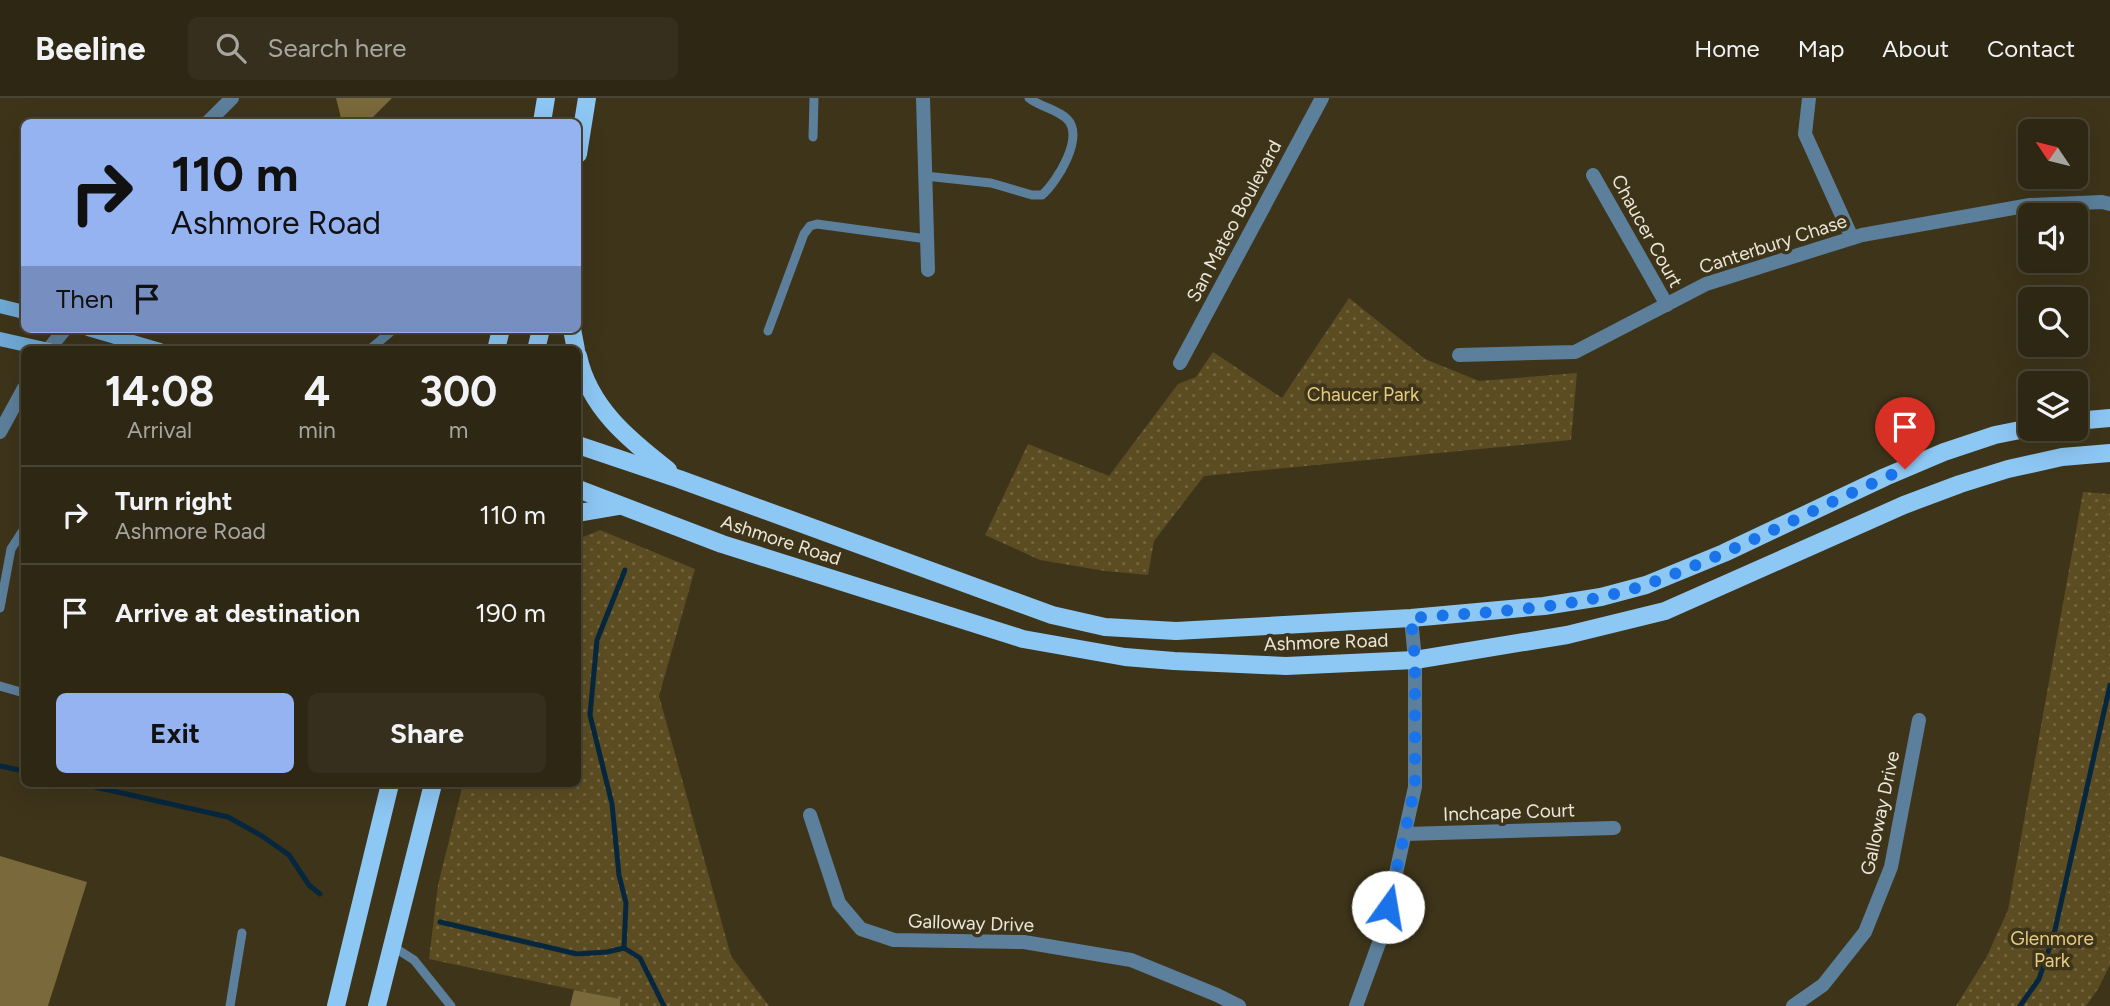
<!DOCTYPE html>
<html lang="en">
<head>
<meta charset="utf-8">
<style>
	:root { --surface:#2e2714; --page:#362f1d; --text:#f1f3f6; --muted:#a7a5a0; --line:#494434; --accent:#95b2f1 }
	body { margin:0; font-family:Figtree,sans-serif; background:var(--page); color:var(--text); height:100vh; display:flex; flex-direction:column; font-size:26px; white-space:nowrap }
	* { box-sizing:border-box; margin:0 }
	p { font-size:23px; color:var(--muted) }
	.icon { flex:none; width:38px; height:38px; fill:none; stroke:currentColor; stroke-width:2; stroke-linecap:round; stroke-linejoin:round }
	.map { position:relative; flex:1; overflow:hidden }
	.sheet { position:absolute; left:21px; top:248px; width:560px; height:441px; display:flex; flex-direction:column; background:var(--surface); border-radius:10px; box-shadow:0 7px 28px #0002,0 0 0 2px var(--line) }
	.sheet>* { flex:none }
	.guide { position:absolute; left:21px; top:21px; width:560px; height:214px; border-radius:10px; box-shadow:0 7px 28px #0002,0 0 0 2px var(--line); background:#95b2f1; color:#111; overflow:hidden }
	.needle { width:46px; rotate:305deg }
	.tools { position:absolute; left:2018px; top:21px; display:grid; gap:14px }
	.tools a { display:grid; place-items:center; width:70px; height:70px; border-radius:10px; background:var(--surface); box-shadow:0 7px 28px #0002,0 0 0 2px var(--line); font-size:35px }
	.pin { position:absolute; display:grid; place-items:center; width:60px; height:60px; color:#fff; margin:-72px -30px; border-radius:50% 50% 50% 0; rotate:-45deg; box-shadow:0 0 7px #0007 }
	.pin .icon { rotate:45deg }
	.me { position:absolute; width:77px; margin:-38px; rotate:13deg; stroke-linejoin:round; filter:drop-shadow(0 0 5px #0008) }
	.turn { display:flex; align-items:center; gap:24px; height:147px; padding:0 35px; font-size:32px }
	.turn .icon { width:91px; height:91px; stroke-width:2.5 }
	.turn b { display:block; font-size:49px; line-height:60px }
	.then { display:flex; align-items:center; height:66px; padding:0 35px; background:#0003; gap:14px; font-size:26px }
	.eta { display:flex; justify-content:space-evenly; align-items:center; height:119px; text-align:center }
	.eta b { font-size:42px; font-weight:700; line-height:49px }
	.primary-button { display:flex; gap:14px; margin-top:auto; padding:14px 35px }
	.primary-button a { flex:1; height:80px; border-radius:10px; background:var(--accent); color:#111; font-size:28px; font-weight:700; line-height:80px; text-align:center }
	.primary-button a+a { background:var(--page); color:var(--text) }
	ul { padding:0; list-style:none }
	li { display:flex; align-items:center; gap:21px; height:98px; padding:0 35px; border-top:2px solid var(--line) }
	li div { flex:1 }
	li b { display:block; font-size:26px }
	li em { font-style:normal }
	header { display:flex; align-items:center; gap:42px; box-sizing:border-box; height:98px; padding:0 35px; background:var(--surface); border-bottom:2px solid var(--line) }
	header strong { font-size:33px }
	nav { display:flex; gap:38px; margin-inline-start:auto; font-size:24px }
	.search { width:490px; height:63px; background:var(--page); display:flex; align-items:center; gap:18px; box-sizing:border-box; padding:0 24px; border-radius:10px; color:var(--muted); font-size:26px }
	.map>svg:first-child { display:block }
	.park { fill:url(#park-dots) }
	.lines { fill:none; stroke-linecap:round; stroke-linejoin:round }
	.stream { stroke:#06273d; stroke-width:5 }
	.building { fill:#7a693a }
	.service { stroke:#5c7f9b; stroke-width:9 }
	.minor { stroke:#5c7f9b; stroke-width:14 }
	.secondary { stroke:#6fa8d4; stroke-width:14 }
	.primary { stroke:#8dc7f4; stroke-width:18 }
	.route { stroke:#1a73e8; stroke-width:12; stroke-dasharray:0 21.6 }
	.labels { text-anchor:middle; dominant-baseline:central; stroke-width:7; stroke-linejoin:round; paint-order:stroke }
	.street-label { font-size:19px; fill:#ebe6d7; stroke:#3d341a }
	.park-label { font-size:19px; fill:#e6cc80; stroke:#3d341a }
</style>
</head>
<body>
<header>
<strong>Beeline</strong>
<div class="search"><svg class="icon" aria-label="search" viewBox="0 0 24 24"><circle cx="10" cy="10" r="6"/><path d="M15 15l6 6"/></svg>Search here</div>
<nav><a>Home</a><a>Map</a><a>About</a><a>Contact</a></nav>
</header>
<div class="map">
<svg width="2110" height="908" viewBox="0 0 2110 908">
	<defs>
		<pattern id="park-dots" width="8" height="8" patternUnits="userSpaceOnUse" patternTransform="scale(1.75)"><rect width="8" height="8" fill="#5b4c22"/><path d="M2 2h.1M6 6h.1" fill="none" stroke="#736641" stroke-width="1.8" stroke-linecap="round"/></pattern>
	</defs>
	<rect width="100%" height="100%" fill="#3d341a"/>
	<g class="park">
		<polygon points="1349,200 1425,261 1479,283 1577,275 1571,342 1204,378 1154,443 1148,477 1105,473 1040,462 985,437 1028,346 1109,378 1178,286 1196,279 1213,254 1282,300"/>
		<polygon points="2083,394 2110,396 2110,867 2098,891 2086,908 1956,908 1986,860 2008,812"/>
		<polygon points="600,432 695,471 659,598 731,858 769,908 620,908 618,901 429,861 438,787 463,686 578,686 578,441"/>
	</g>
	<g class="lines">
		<g class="stream">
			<polyline points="0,668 24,673"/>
			<polyline points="82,686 228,719 262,738 289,757 309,787 320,796"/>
			<polyline points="440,824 577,856 607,854 624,850 640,860 664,908"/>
			<polyline points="624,850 626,805 619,777 612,706 590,617 597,542 625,472"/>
			<polyline points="2020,908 2039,881 2054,836 2110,587"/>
		</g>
	</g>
	<g class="building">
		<polygon points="336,0 392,0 368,24 342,24"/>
		<polygon points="0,758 87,784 48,908 0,908"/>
		<polygon points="574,892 620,901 620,908 570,908"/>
	</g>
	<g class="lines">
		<g class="service">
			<polyline points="813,39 814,0"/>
			<path d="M925 78 991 85 1032 97H1042C1057 84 1085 39 1067 21 1057 11 1040 9 1029 0"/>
			<polyline points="768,233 804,136 810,128 817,126 927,141"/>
			<polyline points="369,252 394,231"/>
			<polyline points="0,510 11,451 24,431"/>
			<polyline points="0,588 24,595"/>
			<polyline points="392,848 414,862 451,908"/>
			<polyline points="230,908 242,835"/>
		</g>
		<g class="minor">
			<polyline points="923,0 928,172"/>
			<polyline points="1809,0 1805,36 1852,140"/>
			<polyline points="208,24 232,0"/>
			<polyline points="1593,77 1667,207"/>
			<polyline points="48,252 65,231"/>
			<polyline points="1459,257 1575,254 1706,186 1862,137 2030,107 2102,104 2110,106"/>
			<polyline points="1180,265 1322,0"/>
			<polyline points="0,334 24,290"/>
			<polyline points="810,717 839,805 861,831 894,842 1024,844 1131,862 1217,897 1239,908"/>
			<polyline points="1405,736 1614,730"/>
			<polyline points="1356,908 1383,834 1415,689 1415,562 1411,520"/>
			<polyline points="1793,908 1823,887 1865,834 1891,769 1919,622"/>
		</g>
		<g class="secondary">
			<polyline points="0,208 24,214"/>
			<polyline points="88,231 160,252"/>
			<polyline points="0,241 49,252"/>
		</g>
		<g class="primary">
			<polyline points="542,24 546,0"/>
			<polyline points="578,56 587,0"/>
			<polyline points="572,231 576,252"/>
			<polyline points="496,252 501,231"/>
			<polyline points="536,252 541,231"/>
			<path d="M578 258C589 309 628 341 668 372"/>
			<polyline points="2076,323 2110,320"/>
			<polyline points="578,347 679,381 1052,517 1105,529 1176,533 1411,520 1544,508 1601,499 1646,487 1724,455 1885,379 1944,354 1995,337 2030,330"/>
			<polyline points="578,391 722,446 1023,541 1125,559 1174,563 1286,568 1415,562 1567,537 1665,513 1904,407 1960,386 2008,371 2062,359 2110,355"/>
			<polyline points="578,415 619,408"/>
			<polyline points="336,908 390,686"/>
			<polyline points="377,908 433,686"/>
		</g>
	</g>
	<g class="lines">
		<path class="route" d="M1388 809 1415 689V562L1411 520C1485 514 1578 511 1648 486 1736 454 1818 408 1905 371"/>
	</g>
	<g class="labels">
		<g class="street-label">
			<text transform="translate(1234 123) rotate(-62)">San Mateo Boulevard</text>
			<text transform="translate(1647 133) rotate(61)">Chaucer Court</text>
			<text transform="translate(1773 146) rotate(-18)">Canterbury Chase</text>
			<text transform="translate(781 442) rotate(18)">Ashmore Road</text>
			<text transform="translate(1326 544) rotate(-2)">Ashmore Road</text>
			<text transform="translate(1509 714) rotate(-2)">Inchcape Court</text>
			<text transform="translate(1880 715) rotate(-78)">Galloway Drive</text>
			<text transform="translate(971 825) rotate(2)">Galloway Drive</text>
		</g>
		<g class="park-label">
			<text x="1363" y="296">Chaucer Park</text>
			<text x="2052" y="840">Glenmore<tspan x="2052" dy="22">Park</tspan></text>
		</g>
	</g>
</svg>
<div class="tools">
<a><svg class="needle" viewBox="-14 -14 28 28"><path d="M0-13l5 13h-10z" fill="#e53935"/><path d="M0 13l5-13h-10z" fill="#a7a5a0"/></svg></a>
<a><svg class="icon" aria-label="sound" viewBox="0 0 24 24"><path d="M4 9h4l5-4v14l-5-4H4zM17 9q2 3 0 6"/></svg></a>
<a><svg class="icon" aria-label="search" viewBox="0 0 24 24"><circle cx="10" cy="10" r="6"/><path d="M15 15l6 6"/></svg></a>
<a><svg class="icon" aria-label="layers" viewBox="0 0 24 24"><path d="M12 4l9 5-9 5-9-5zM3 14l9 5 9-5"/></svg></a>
</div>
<div class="pin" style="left:1905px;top:371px;background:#d93025"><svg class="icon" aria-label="arrive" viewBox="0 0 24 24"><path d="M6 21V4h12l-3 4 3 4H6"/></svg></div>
<svg class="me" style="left:1388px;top:809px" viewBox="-20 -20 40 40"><circle r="19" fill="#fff"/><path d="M0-13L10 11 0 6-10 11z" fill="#1a73e8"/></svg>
<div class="guide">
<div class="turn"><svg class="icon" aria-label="right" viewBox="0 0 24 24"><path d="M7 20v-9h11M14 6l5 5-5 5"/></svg><div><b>110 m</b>Ashmore Road</div></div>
<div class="then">Then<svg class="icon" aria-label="arrive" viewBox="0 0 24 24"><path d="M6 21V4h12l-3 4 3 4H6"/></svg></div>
</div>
<section class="sheet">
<div class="eta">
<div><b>14:08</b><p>Arrival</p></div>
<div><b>4</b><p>min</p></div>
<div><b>300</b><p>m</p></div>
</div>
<ul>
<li><svg class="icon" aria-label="right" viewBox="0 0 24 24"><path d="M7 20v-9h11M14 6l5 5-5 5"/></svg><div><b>Turn right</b><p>Ashmore Road</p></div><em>110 m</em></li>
<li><svg class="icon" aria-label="arrive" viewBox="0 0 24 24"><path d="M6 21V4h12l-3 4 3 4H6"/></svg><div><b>Arrive at destination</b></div><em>190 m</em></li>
</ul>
<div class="primary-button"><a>Exit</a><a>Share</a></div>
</section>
</div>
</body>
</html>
